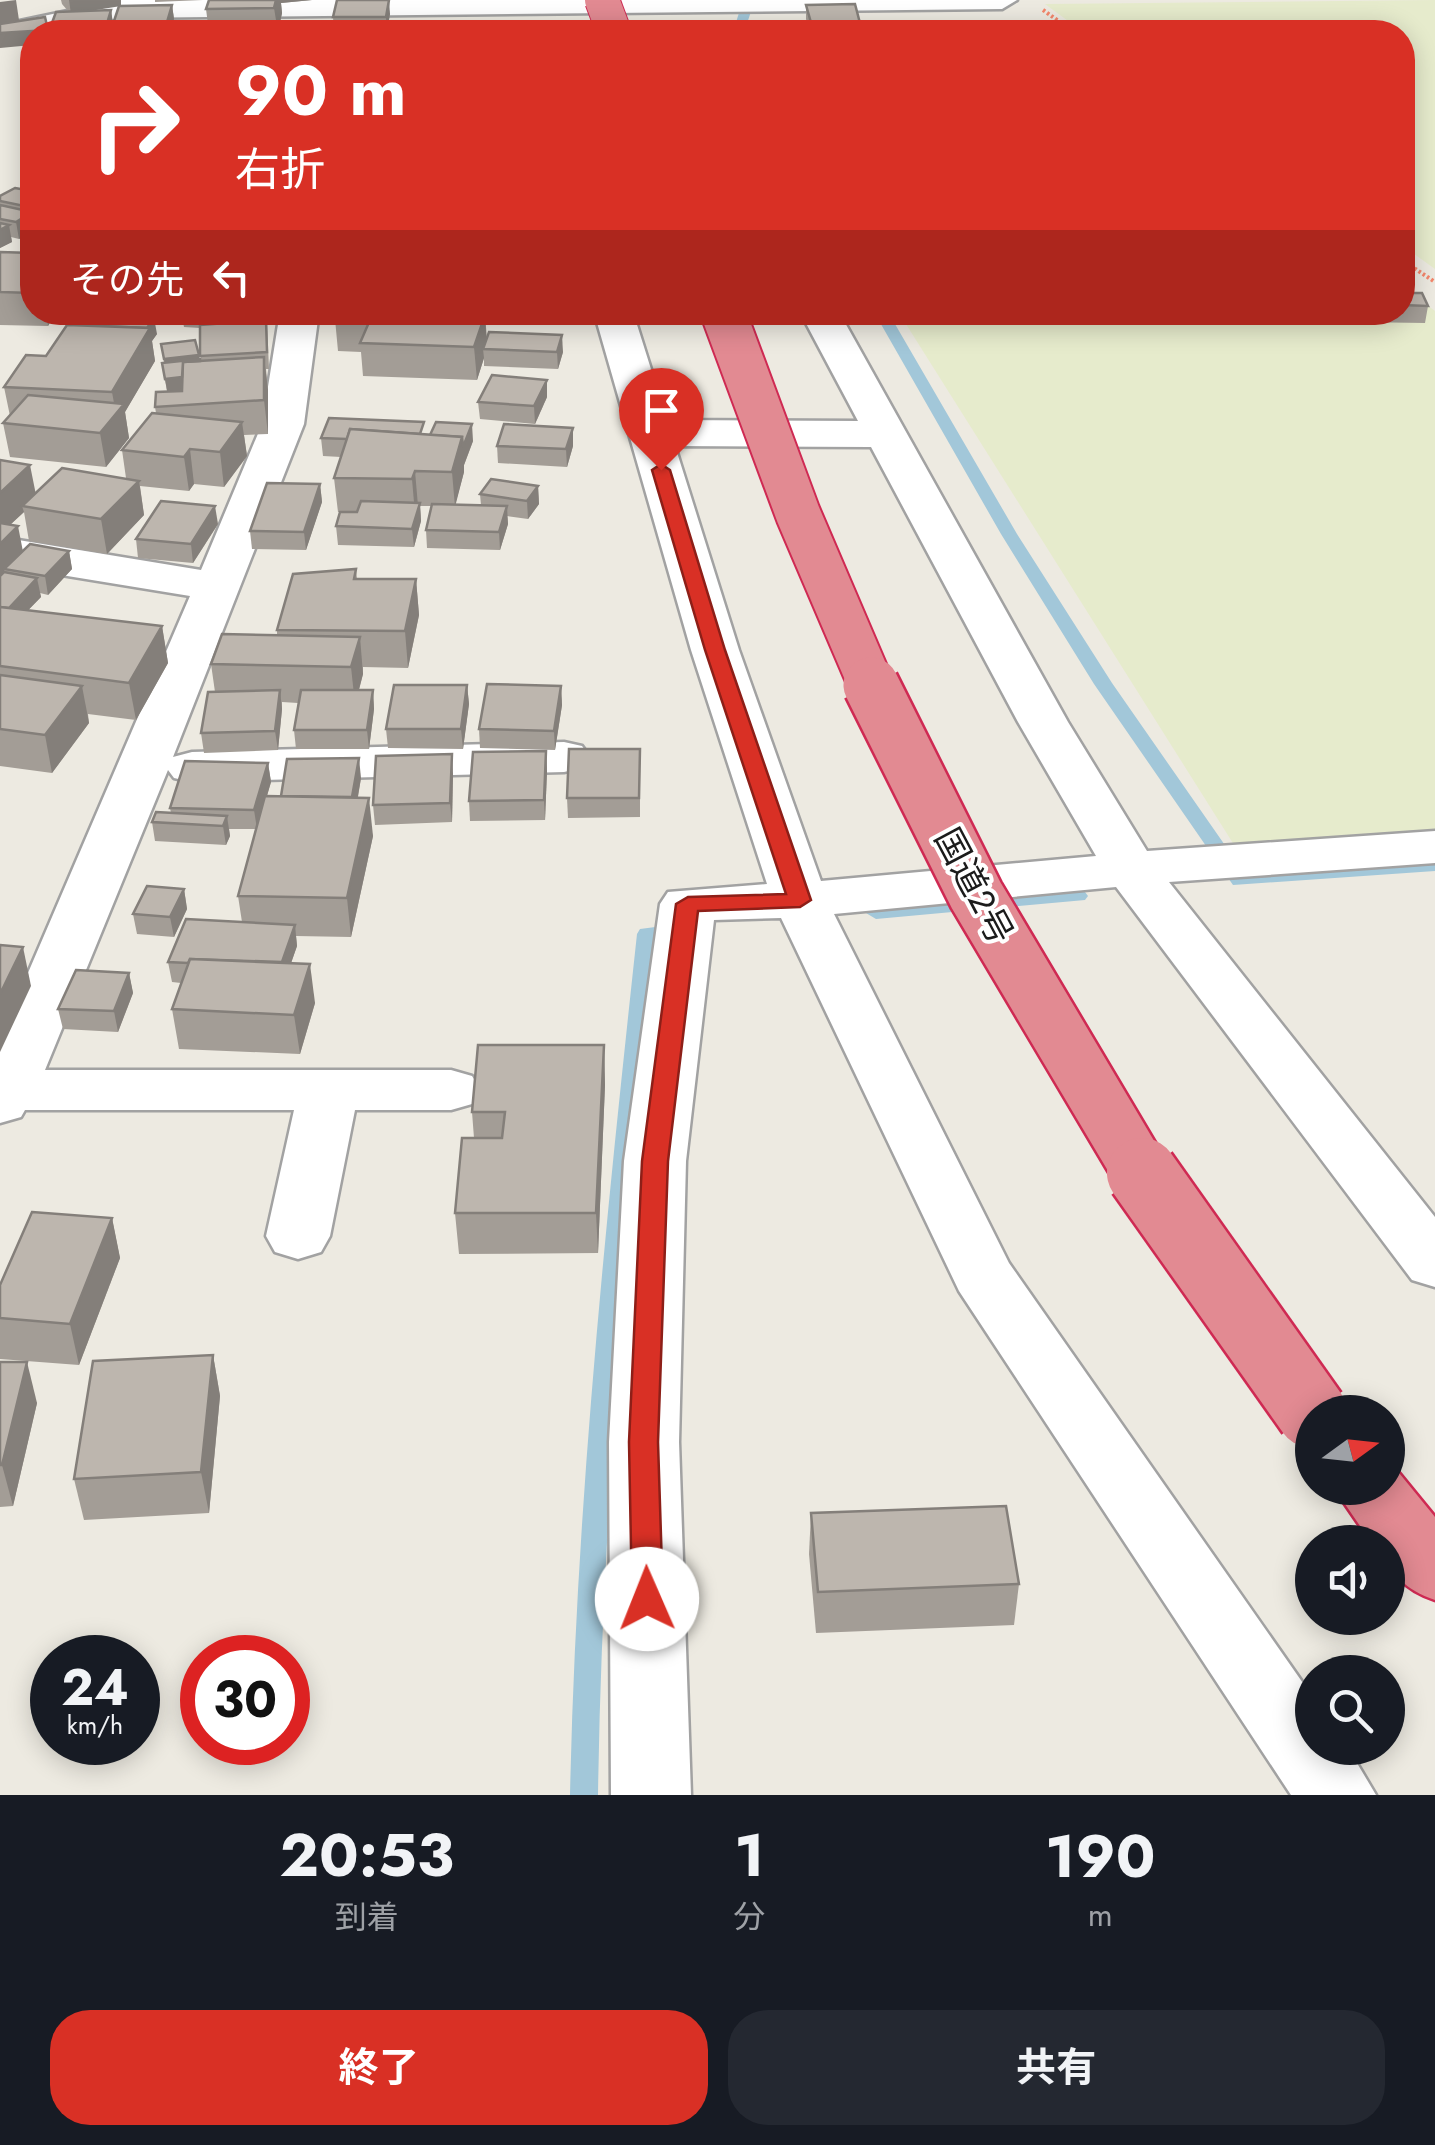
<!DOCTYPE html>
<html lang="ja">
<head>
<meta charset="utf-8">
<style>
	:root { --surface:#171b24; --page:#242831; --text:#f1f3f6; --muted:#9ea1a6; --accent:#d93025 }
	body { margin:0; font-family:Jost,"Noto Sans JP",sans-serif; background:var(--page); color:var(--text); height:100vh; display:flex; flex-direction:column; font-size:38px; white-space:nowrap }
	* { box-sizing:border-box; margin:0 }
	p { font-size:32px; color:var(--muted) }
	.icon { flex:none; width:55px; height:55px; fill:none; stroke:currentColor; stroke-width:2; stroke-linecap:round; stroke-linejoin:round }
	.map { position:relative; height:1795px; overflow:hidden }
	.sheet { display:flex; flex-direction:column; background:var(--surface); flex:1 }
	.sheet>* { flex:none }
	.banner { position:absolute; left:20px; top:20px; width:1395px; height:305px; border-radius:40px; box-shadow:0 5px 25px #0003; background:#d93025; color:#fff; overflow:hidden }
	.needle { width:65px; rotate:75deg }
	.tools { position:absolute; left:1295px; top:1395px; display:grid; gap:20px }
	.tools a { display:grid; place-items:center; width:110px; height:110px; border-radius:50%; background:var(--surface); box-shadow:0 5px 25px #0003; font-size:50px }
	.speed { position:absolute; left:30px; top:1635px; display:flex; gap:20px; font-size:50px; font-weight:700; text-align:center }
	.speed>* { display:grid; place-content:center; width:130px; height:130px; border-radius:50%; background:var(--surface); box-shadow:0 5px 25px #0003; line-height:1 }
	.speed small { font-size:25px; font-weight:400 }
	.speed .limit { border:15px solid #d22; background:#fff; color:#111 }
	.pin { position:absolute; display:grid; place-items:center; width:85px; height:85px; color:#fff; margin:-102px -42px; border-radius:50% 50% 50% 0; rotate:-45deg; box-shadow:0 0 10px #0007 }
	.pin .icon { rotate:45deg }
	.me { position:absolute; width:110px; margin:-55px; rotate:359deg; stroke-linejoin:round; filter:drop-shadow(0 0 8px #0008) }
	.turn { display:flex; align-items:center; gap:35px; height:210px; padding:0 50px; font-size:45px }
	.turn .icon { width:130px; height:130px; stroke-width:2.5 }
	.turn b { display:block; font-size:70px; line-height:85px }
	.then { display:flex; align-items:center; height:95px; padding:0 50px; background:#0003; gap:20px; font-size:38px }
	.eta { display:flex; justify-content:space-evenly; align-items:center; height:170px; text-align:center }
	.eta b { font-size:60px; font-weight:700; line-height:70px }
	.button { display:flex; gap:20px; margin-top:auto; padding:20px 50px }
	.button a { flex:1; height:115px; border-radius:40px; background:var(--accent); color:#fff; font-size:40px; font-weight:700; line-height:115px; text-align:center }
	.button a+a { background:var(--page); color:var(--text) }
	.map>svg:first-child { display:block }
	.farmland { fill:#e6ebcc }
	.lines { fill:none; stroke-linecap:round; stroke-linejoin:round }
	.stream { fill:#a2c7d9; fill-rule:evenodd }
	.minor-casing { stroke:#a2a2a2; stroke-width:5 }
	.highway-casing { stroke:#cf2a53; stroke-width:5 }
	.path { stroke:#f4866b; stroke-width:4; stroke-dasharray:2.5 2.5; stroke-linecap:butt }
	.minor { fill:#fff; fill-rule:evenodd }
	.highway { fill:#e28a92; fill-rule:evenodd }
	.highway-bridge-far3-casing { stroke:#cf2a53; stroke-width:36; stroke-linecap:butt }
	.highway-bridge-far2-casing { stroke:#cf2a53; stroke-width:48; stroke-linecap:butt }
	.highway-bridge-far1-casing { stroke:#cf2a53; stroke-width:60; stroke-linecap:butt }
	.highway-bridge-casing { stroke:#cf2a53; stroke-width:75; stroke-linecap:butt }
	.highway-bridge-far3 { stroke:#e28a92; stroke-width:34 }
	.highway-bridge-far2 { stroke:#e28a92; stroke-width:44 }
	.highway-bridge-far1 { stroke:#e28a92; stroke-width:55 }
	.highway-bridge { stroke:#e28a92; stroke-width:70 }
	.wall { fill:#a39d96 }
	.shaded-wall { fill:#847f7a }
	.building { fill:#bdb6ae; stroke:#847f7a; stroke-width:2.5 }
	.route { fill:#d93025; stroke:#8d1f18; stroke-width:2.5 }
	.labels { text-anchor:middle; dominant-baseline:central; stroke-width:8; stroke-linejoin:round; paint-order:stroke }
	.street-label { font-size:35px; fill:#1b1b1b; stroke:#fff }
</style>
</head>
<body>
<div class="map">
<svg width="1435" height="1795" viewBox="0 0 1435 1795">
	<rect width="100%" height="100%" fill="#edeae1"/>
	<g class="farmland">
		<polygon points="1435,0 1435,269 1403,246 1402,32 1083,32 1045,4"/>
		<polygon points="1403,287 1435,311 1435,831 1236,848 899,313 1402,312"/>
	</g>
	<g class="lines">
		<g class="stream">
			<polygon points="743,0 755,0 744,32 733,32"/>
			<polygon points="874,312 888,312 1017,534 1112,683 1245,874 1435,859 1435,871 1233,885 1094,684 1001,534"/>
			<polygon points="1078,890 1085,892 1088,896 1085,900 876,919 866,913 876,907"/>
			<path d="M663 926 673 932 670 937 657 939C629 1224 602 1509 598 1795H570C576 1507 606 1220 637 934L640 929Z"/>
		</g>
		<defs>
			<g id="minor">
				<polygon points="120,0 1017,0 1002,9 121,18 32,32 32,37 0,43 0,25"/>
				<polygon points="280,312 319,312 304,424 173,757 192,752 564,742 582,746 590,757 582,768 564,772 192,782 174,778 168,770 45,1070 451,1070 472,1076 481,1090 472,1104 451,1110 355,1110 330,1236 321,1252 298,1259 275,1252 266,1236 294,1110 25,1110 21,1117 0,1123 0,1038 190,596 0,565 0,537 201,570 262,424"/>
				<path d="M594 312H633L667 420 858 421 800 312H839L1068 722 1147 851 1435 831V863L1169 882 1435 1217V1287L1412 1280 1116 887 834 914 1009 1263 1312 1696V1748H1348L1376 1795H1291L959 1291 781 918 714 920 686 1161 679 1442 691 1795H611L609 1442 624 1161 660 904 668 892 767 884 691 650ZM675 446 871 447 1018 722 1096 856 821 881 739 650Z"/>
			</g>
			<path id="highway" d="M1388 1465 1395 1468 1435 1517V1600C1406 1590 1388 1575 1388 1542H1371L1334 1488H1388Z"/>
		</defs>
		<use href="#minor" class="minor-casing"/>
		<use href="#highway" class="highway-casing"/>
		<g class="path">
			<polyline points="1043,10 1074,32"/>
			<polyline points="1402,260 1435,282"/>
		</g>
		<use href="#minor" class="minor"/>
		<use href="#highway" class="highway"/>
		<defs>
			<polyline id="highway-bridge-far3" points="602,0 614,32"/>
			<polyline id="highway-bridge-far2" points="723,312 798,514 872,687"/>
			<polyline id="highway-bridge-far1" points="871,685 976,895 1143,1176"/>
			<polyline id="highway-bridge" points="1142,1173 1312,1413"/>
		</defs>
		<use href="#highway-bridge-far3" class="highway-bridge-far3-casing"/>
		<use href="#highway-bridge-far2" class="highway-bridge-far2-casing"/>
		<use href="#highway-bridge-far1" class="highway-bridge-far1-casing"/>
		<use href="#highway-bridge" class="highway-bridge-casing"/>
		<use href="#highway-bridge-far3" class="highway-bridge-far3"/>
		<use href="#highway-bridge-far2" class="highway-bridge-far2"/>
		<use href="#highway-bridge-far1" class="highway-bridge-far1"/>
		<use href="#highway-bridge" class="highway-bridge"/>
	</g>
	<g class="wall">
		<polygon points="61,0 121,0 91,10 111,10 113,24 110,32 49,32 68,11 62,4"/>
		<polygon points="155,0 203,0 155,2"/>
		<polygon points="209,0 312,0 281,3 282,13 278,32 209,32 206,9"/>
		<polygon points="172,5 174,19 170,32 115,32 113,24"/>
		<polygon points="806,5 861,27 886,32 769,32 809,31 806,19"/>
		<polygon points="390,14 387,29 334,32 333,17"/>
		<polygon points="32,191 32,230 19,239 11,237 12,242 0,248 0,196"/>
		<polygon points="0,252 32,253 32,312 56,312 48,326 0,325"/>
		<polygon points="1402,293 1428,306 1425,323 1221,320 1218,312 1402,312"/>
		<polygon points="71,312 124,312 124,316 157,334 152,341 155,361 125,412 129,438 106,467 10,457 3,423 10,416 4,387 46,356 74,324"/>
		<polygon points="174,312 276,312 276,321 267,322 269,369 266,369 268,390 268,434 244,435 247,456 224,487 194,484 189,491 140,486 144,515 107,554 29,541 24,512 10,525 23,551 69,551 72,569 48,595 40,593 41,597 28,610 162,626 168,663 136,720 88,714 89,723 52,773 0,766 0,460 36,493 126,478 122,450 156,413 155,407 167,391 162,363 164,363 161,344 199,359 201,361 200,328 184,327 183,322 176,322"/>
		<polygon points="485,315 487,339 563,352 558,369 484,366 484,358 477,380 363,376 361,352 338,351 335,319"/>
		<polygon points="547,380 547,397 535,424 480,419 478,402"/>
		<polygon points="425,435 473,441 464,465 464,472 455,505 481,505 480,494 538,486 539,504 528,519 507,516 508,524 500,550 427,548 426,530 432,506 420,506 421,521 414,547 338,545 336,526 340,512 338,512 334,478 341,457 323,456 321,438"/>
		<polygon points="497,446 573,446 567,467 498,463"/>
		<polygon points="320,484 322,502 306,550 252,549 250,531"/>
		<polygon points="218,524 193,563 138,558 136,539"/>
		<polygon points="356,569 357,579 416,579 419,615 408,668 363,667 363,674 359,690 373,690 374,709 369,749 296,749 294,730 298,703 282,702 282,709 278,750 204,753 201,733 215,692 211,664 277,635 277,630"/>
		<polygon points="467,685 469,704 463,749 388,748 386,729"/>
		<polygon points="561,686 562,705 555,750 480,748 479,729"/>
		<polygon points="546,751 547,771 545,820 470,821 469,801"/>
		<polygon points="268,763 271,782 267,796 281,796 361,778 358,797 373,836 351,937 296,936 297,946 291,963 315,1003 300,1054 179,1049 172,1009 181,983 172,982 168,962 242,922 238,896 256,829 229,829 230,836 226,845 155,841 152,822 171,813 170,808"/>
		<polygon points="640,769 640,817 568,818 567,798"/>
		<polygon points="453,774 452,822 375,825 373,805"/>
		<polygon points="184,889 187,909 174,937 137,934 133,914"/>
		<polygon points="129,973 133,993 118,1032 63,1029 58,1009"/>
		<polygon points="604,1045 605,1085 598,1253 459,1254 455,1213 474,1138 472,1112"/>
		<polygon points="112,1218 120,1258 79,1365 0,1359 0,1285"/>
		<polygon points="213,1355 220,1396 209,1513 84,1520 74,1479"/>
		<polygon points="0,1362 37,1403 13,1506 0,1507"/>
		<polygon points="811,1513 1019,1584 1014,1625 816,1633 809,1554"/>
	</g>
	<g class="shaded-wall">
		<polygon points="16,0 20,27 0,30 0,2"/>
		<polygon points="69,0 121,0 121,6 71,14"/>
		<polygon points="225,0 312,0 281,3 282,13 278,32 274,8"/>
		<polygon points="389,0 390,14 387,31 386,17"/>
		<polygon points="172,5 174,19 170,32 169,32 167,22"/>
		<polygon points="111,10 113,24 110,32 105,32"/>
		<polygon points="48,30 48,32 32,32 32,45 0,48 0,33"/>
		<polygon points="32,201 32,230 19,239 16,222 26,216 24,206"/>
		<polygon points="9,225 12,242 0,248 0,230"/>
		<polygon points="46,312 56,312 48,326"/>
		<polygon points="485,315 487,348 483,349 484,358 477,380 474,347"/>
		<polygon points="154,318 157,334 152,341 155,361 125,412 129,438 106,467 100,433 116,414 112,392 139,340"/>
		<polygon points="562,335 563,352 558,369 557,352"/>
		<polygon points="199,355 201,372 166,376 164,359"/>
		<polygon points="264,357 268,390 268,434 264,400"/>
		<polygon points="204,375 206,392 168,396 165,379"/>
		<polygon points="547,380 547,397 535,424 534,406"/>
		<polygon points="242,422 247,456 224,487 220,452"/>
		<polygon points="472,424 473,441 464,465 464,472 455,507 452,472 462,437"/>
		<polygon points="573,428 573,446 567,467 566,449"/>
		<polygon points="190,449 194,484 189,491 184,457"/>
		<polygon points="30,465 37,500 22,506 24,512 0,534 0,493"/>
		<polygon points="415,471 418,506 415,514 412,479"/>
		<polygon points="139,481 144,515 107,554 101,519"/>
		<polygon points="320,484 322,502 306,550 304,532"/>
		<polygon points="538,486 539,504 528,519 527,501"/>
		<polygon points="420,503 421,521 414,547 412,529"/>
		<polygon points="215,506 218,524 193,563 191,544"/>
		<polygon points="507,506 508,524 500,550 499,532"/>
		<polygon points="18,526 25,562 4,569 6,580 0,587 0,544"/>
		<polygon points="69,551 72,569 48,595 45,576"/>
		<polygon points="37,578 41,597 8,631 4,612"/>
		<polygon points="416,579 419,615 408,668 405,631"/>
		<polygon points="162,626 168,663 136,720 129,683"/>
		<polygon points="360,637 363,674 355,704 351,667"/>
		<polygon points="467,685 469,704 463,749 461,729"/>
		<polygon points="82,686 89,723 52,773 45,735"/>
		<polygon points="561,686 562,705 555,750 554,731"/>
		<polygon points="280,690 282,709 278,750 275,731"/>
		<polygon points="373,690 374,709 369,749 367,730"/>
		<polygon points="546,751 547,771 545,820 544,800"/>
		<polygon points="452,754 453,774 452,822 450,803"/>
		<polygon points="359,758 361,778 353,824 351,804"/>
		<polygon points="268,763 271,782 257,829 254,810"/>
		<polygon points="369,798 373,836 351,937 347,898"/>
		<polygon points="227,816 230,836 226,845 223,826"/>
		<polygon points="184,889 187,909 174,937 170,917"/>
		<polygon points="295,925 297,946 282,989 280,968"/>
		<polygon points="23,947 31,986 0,1052 0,994"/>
		<polygon points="310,964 315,1003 300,1054 294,1015"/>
		<polygon points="129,973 133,993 118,1032 114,1011"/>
		<polygon points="604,1045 605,1085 598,1253 596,1213"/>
		<polygon points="112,1218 120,1258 79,1365 70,1324"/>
		<polygon points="213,1355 220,1396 209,1513 201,1472"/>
		<polygon points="27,1362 37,1403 13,1506 2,1465"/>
	</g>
	<g class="building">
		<polygon points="209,0 276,0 274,8 206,9"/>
		<polygon points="337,0 389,0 386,17 333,17"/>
		<polygon points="855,4 861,27 884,26 886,32 836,32 834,25 812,26 806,5"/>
		<polygon points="172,5 167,22 113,24 119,6"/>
		<polygon points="111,10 105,30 49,31 56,12"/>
		<polygon points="45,17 48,30 0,33 0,24"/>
		<polygon points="470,28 470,32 419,32 419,29"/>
		<polygon points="394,29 394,32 348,32 348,31"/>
		<rect x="769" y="31" width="51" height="1"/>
		<polygon points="15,188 32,191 32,201 24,206 0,201 0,196"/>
		<polygon points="0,205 32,212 16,222 0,219"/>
		<polygon points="0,223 9,225 0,230"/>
		<polygon points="0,252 32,253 32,293 0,292"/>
		<polygon points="1402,293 1422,293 1428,306 1402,305"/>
		<polygon points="338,312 411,312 485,315 474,347 360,343 370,320 335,319"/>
		<polygon points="82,313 154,318 147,328 74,325"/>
		<polygon points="266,320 267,352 200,356 200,325"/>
		<polygon points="67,325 150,328 112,392 4,387 26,355 46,356"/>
		<polygon points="489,332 562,335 557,352 483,349"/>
		<polygon points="195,340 199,355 164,359 161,344"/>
		<polygon points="264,357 264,400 155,407 156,392 182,391 183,362"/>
		<polygon points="200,359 200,361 183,362 182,377 165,379 162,363"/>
		<polygon points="492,375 547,380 534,406 478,402"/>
		<polygon points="28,395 124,404 100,433 3,423"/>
		<polygon points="152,413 242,422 220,452 190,449 184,457 122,450"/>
		<polygon points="329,418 424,422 420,434 350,429 347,439 321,438"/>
		<polygon points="436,422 472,424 463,447 462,437 430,435"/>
		<polygon points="504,424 573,428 566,449 497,446"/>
		<polygon points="350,429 462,437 452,472 415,471 412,479 334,478"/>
		<polygon points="0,460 30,465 0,493"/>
		<polygon points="62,468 139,481 101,519 22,506"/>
		<polygon points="491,479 538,486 527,501 480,494"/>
		<polygon points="267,483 320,484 304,532 250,531"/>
		<polygon points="161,501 215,506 191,544 136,539"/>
		<polygon points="361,501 420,503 412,529 336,526 340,512 357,512"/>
		<polygon points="432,504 507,506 499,532 426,530"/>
		<polygon points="0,523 18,526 0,544"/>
		<polygon points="30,544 69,551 45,576 4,569"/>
		<polygon points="356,569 354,579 416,579 405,631 277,630 293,574"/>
		<polygon points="4,572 37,578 9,608 0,607 0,576"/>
		<polygon points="0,607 162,626 129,683 0,666"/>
		<polygon points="222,634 360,637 351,667 211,664"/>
		<polygon points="0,675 82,686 45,735 0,729"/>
		<polygon points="487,684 561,686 554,731 479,729"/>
		<polygon points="394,685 467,685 461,729 386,729"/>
		<polygon points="280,690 275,731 201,733 208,692"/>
		<polygon points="301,690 373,690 367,730 294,730"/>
		<polygon points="569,749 640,749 639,798 567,798"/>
		<polygon points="546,751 544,800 469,801 473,752"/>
		<polygon points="452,754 450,803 373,805 376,756"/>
		<polygon points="359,758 352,797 281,796 287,759"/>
		<polygon points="185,761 268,763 254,810 170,808"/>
		<polygon points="265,796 369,798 347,898 238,896"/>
		<polygon points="156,812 227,816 223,826 152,822"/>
		<polygon points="147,886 184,889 170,917 133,914"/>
		<polygon points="186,919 295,925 282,962 190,959 188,963 168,962"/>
		<polygon points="0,945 23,947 0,994"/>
		<polygon points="190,959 310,964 294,1015 172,1009"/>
		<polygon points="76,970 129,973 114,1011 58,1009"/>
		<polygon points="478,1045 604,1045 596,1213 455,1213 462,1138 502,1138 505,1112 472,1112"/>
		<polygon points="32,1212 112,1218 70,1324 0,1318 0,1285"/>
		<polygon points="213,1355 201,1472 74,1479 93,1361"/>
		<polygon points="0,1362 27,1362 2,1465 0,1465"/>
		<polygon points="1006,1506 1019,1584 818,1592 811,1513"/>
	</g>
	<polygon class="route" points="661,464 670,470 725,650 811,900 800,907 698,911 668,1161 658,1442 663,1599 658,1608 647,1612 636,1608 632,1599 629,1442 642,1161 676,904 688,897 786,894 705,650 652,470"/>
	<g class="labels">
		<g class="street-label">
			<text transform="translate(974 886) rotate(62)">国道2号</text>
		</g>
	</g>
</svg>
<div class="tools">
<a><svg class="needle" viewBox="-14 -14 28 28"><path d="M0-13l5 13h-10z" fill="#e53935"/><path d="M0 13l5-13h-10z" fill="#9ea1a6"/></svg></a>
<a><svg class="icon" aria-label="sound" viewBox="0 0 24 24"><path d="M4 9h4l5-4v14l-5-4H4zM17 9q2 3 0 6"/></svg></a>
<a><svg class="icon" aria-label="search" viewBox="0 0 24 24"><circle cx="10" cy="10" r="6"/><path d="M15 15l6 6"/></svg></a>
</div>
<div class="speed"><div>24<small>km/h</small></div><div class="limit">30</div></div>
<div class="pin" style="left:661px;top:470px;background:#d93025"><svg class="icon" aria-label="arrive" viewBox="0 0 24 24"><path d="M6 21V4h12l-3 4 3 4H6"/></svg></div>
<svg class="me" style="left:647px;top:1599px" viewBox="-20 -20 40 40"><circle r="19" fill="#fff"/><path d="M0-13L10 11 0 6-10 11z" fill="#d93025"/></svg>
<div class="banner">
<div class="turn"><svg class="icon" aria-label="right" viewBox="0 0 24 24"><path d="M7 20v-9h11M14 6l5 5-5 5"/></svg><div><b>90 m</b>右折</div></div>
<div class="then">その先<svg class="icon" aria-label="left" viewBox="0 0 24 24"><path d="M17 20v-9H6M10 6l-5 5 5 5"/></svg></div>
</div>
</div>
<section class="sheet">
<div class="eta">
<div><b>20:53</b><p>到着</p></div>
<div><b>1</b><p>分</p></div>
<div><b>190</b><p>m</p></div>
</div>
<div class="button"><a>終了</a><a>共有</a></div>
</section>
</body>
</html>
